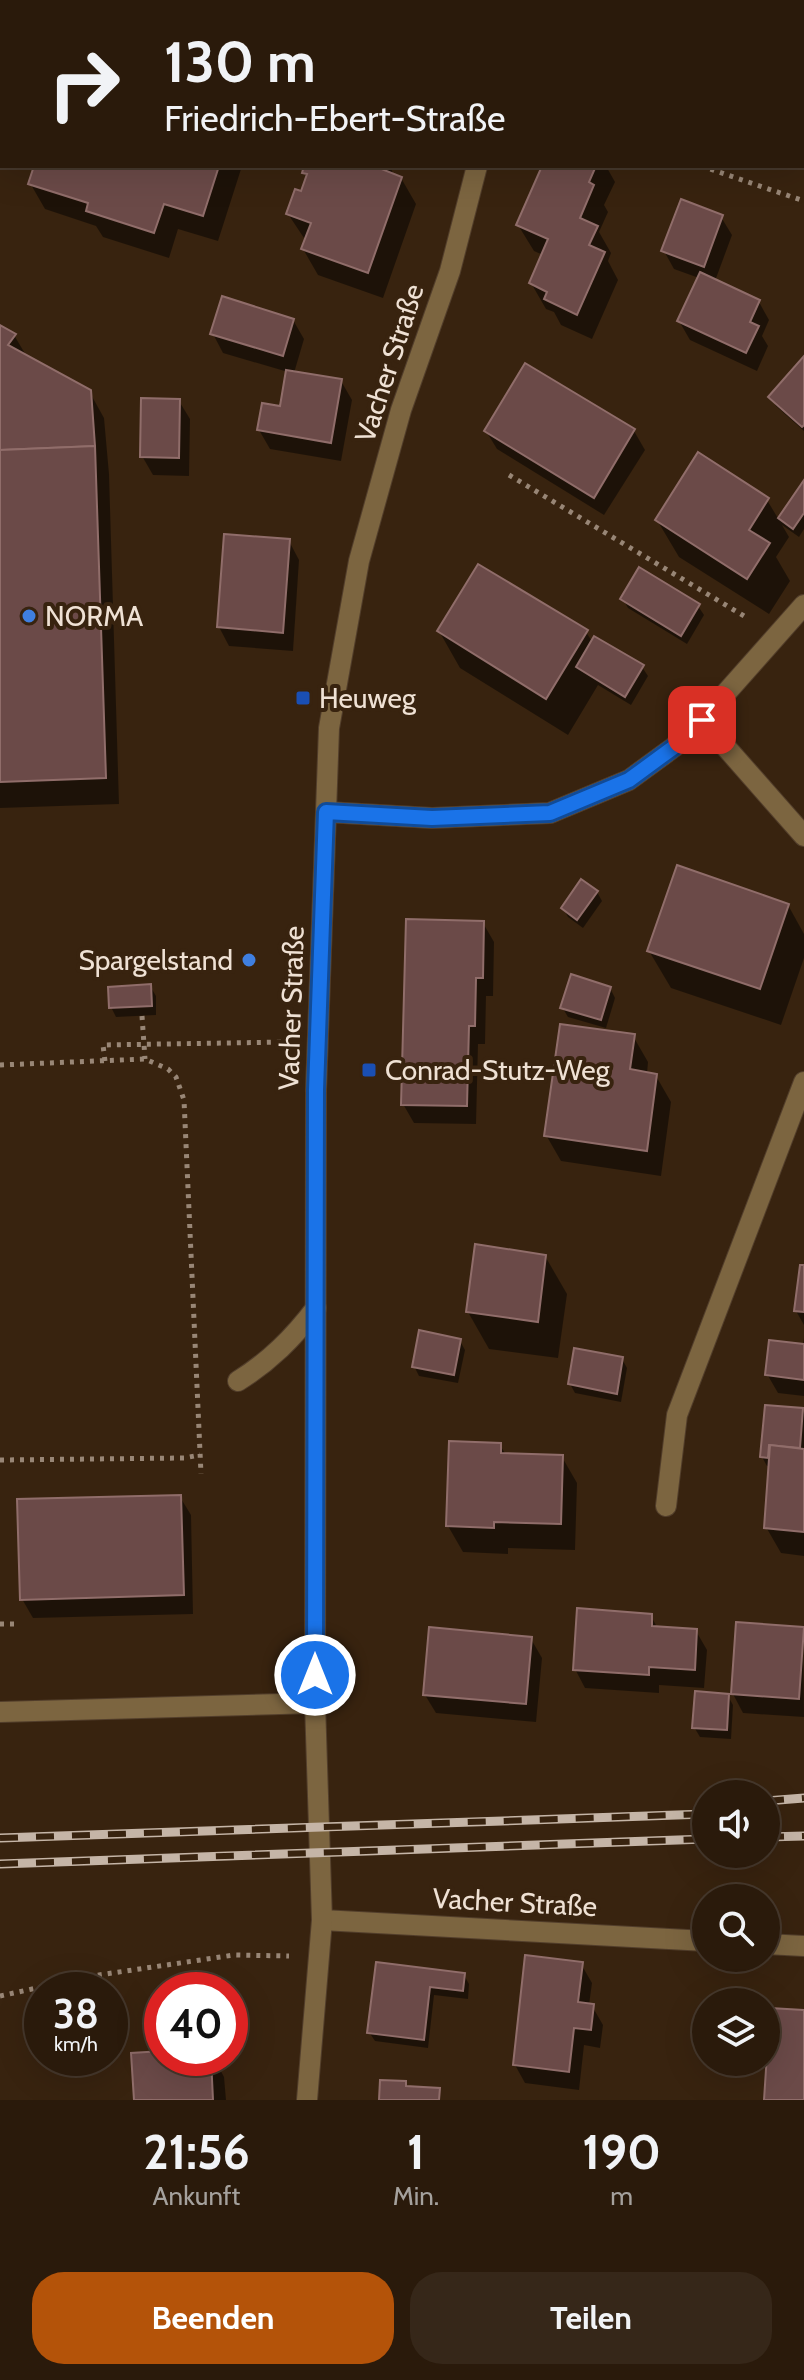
<!DOCTYPE html>
<html lang="de">
<head>
<meta charset="utf-8">
<style>
	:root { --surface:#2a1a0b; --page:#362719; --text:#f1f3f6; --muted:#a5a19d; --line:#46382c; --accent:#b45309 }
	body { margin:0; font-family:Cabin,sans-serif; background:var(--page); color:var(--text); height:100vh; display:flex; flex-direction:column; font-size:30px; white-space:nowrap }
	* { box-sizing:border-box; margin:0 }
	p { font-size:26px; color:var(--muted) }
	.icon { flex:none; width:44px; height:44px; fill:none; stroke:currentColor; stroke-width:2; stroke-linecap:round; stroke-linejoin:round }
	.map { position:relative; height:2100px; overflow:hidden }
	.details { display:flex; flex-direction:column; background:var(--surface); flex:1 }
	.details>* { flex:none }
	.hud { position:absolute; left:0px; top:0px; width:804px; height:168px; box-shadow:0 8px 32px #0002,0 0 0 2px var(--line); background:#2a1a0b; color:var(--text); overflow:hidden }
	.tools { position:absolute; left:692px; top:1780px; display:grid; gap:16px }
	.tools a { display:grid; place-items:center; width:88px; height:88px; border-radius:50%; background:var(--surface); box-shadow:0 8px 32px #0002,0 0 0 2px var(--line); font-size:40px }
	.speed { position:absolute; left:24px; top:1972px; display:flex; gap:16px; font-size:40px; font-weight:700; text-align:center }
	.speed>* { display:grid; place-content:center; width:104px; height:104px; border-radius:50%; background:var(--surface); box-shadow:0 8px 32px #0002,0 0 0 2px var(--line); line-height:1 }
	.speed small { font-size:20px; font-weight:400 }
	.speed .limit { border:12px solid #d22; background:#fff; color:#111 }
	.pin { position:absolute; display:grid; place-items:center; width:68px; height:68px; color:#fff; margin:-34px; border-radius:16px; box-shadow:0 4px 12px #0006 }
	.me { position:absolute; width:88px; margin:-44px; rotate:0deg; stroke-linejoin:round; filter:drop-shadow(0 0 6px #0008) }
	.turn { display:flex; align-items:center; gap:28px; height:168px; padding:0 32px; font-size:36px }
	.turn .icon { width:104px; height:104px; stroke-width:2.5 }
	.turn b { display:block; font-size:56px; line-height:68px }
	.eta { display:flex; justify-content:space-evenly; align-items:center; height:136px; text-align:center }
	.eta b { font-size:48px; font-weight:700; line-height:56px }
	.button { display:flex; gap:16px; margin-top:auto; padding:16px 32px }
	.button a { flex:1; height:92px; border-radius:32px; background:var(--accent); color:#fff; font-size:32px; font-weight:700; line-height:92px; text-align:center }
	.button a+a { background:var(--page); color:var(--text) }
	.map>svg:first-child { display:block }
	.shadow { fill:#0007 }
	.building { fill:#6b4a48; stroke:#906d6a; stroke-width:2 }
	.lines { fill:none; stroke-linecap:round; stroke-linejoin:round }
	.minor-casing { stroke:#523e2b; stroke-width:22 }
	.path { stroke:#988676; stroke-width:5; stroke-dasharray:4 6; stroke-linecap:butt }
	.minor { stroke:#7c6540; stroke-width:20 }
	.rail-casing { stroke:#c5b5a7; stroke-width:9 }
	.rail { stroke:#38230f; stroke-width:6; stroke-dasharray:18; stroke-linecap:butt }
	.route-casing { stroke:#114b97; stroke-width:20 }
	.route { stroke:#1a73e8; stroke-width:14 }
	.shop-dot { fill:#3f7fe0; stroke:#38230f; stroke-width:3 }
	.transit-dot { fill:#1a4fb4; stroke:#38230f; stroke-width:3 }
	.labels { text-anchor:middle; dominant-baseline:central; stroke-width:8; stroke-linejoin:round; paint-order:stroke }
	.street-label { font-size:28px; fill:#efe1d4; stroke:#38230f }
	.poi-label { font-size:28px; fill:#efe1d4; stroke:#38230f; text-anchor:start }
</style>
</head>
<body>
<div class="map">
<svg width="804" height="2100" viewBox="0 0 804 2100">
	<rect width="100%" height="100%" fill="#38230f"/>
	<g class="shadow">
		<polygon points="352,0 434,0 434,2"/>
		<polygon points="656,0 729,0 728,2"/>
		<polygon points="36,166 242,166 218,241 178,229 169,258 103,237 96,226 45,209 30,183"/>
		<polygon points="306,166 390,166 394,176 401,178 416,204 383,298 318,275 303,249 306,241 288,214 302,194 307,178 304,172"/>
		<polygon points="545,166 606,166 615,182 604,205 608,212 599,232 611,253 608,261 618,280 592,339 561,325 554,312 546,309 531,283 543,255 534,251 518,225"/>
		<polygon points="721,217 732,235 715,281 759,302 769,320 762,336 768,346 757,371 690,340 679,321 699,278 674,269 664,251"/>
		<polygon points="293,320 304,339 294,373 341,381 352,400 341,461 270,449 259,430 282,408 288,372 223,353 213,334"/>
		<polygon points="0,328 14,335 27,357 89,391 104,418 109,474 119,804 0,808"/>
		<polygon points="804,359 804,431 776,406 771,397"/>
		<polygon points="179,401 190,419 189,476 153,475 142,456"/>
		<polygon points="486,431 634,431 645,450 604,515 497,449"/>
		<polygon points="804,484 804,529 799,537 782,525 789,537 776,557 790,581 769,614 679,557 657,520 767,500 779,520"/>
		<polygon points="289,541 299,560 293,651 229,646 219,627"/>
		<polygon points="623,599 698,606 704,615 687,644 628,608"/>
		<polygon points="439,631 586,632 593,643 642,667 648,676 631,705 598,685 568,735 460,668"/>
		<polygon points="597,892 602,901 583,928 568,917 563,908"/>
		<polygon points="788,905 804,934 804,958 781,1025 671,988 649,951"/>
		<polygon points="483,923 494,942 493,996 486,996 485,1044 478,1044 476,1124 414,1123 403,1104"/>
		<polygon points="150,986 156,996 156,1015 116,1017 111,1007"/>
		<polygon points="610,988 615,998 606,1028 568,1017 562,1007"/>
		<polygon points="633,1036 648,1062 647,1074 656,1076 671,1102 661,1176 561,1161 546,1135"/>
		<polygon points="545,1256 567,1294 558,1358 489,1349 468,1312"/>
		<polygon points="804,1267 804,1325 796,1311"/>
		<polygon points="804,1338 804,1396 778,1393 767,1374 803,1346"/>
		<polygon points="460,1341 465,1350 458,1383 419,1376 414,1366"/>
		<polygon points="622,1359 627,1368 621,1402 575,1393 570,1384"/>
		<polygon points="767,1407 802,1410 804,1413 804,1556 781,1553 766,1527 770,1466 767,1466 762,1457"/>
		<polygon points="500,1445 506,1455 562,1457 577,1483 575,1550 508,1548 508,1554 463,1552 448,1526"/>
		<polygon points="180,1497 191,1515 193,1614 33,1618 22,1599"/>
		<polygon points="651,1616 658,1629 696,1631 707,1650 704,1688 659,1685 659,1693 585,1688 575,1669"/>
		<polygon points="803,1629 804,1717 743,1713 733,1694"/>
		<polygon points="531,1639 542,1658 536,1722 436,1713 425,1695"/>
		<polygon points="728,1696 733,1705 731,1739 700,1737 694,1727"/>
		<polygon points="378,1964 464,1975 469,1984 468,1999 434,1995 428,2048 375,2041 369,2032"/>
		<polygon points="581,1964 592,1983 589,2005 592,2006 603,2025 600,2048 584,2045 579,2090 525,2083 515,2065"/>
		<polygon points="162,2053 162,2058 214,2058 224,2077 226,2100 136,2100"/>
	</g>
	<g class="building">
		<polygon points="802,62 804,63 804,122 802,121"/>
		<polygon points="34,166 219,166 203,216 164,204 154,233 86,211 88,203 28,184"/>
		<polygon points="304,166 374,166 402,177 368,273 301,249 311,223 286,214 295,189 301,191 307,174 302,173"/>
		<polygon points="542,166 596,166 589,182 594,185 580,218 598,226 589,245 605,252 577,315 544,299 547,292 529,283 548,239 516,225"/>
		<polygon points="681,199 723,215 704,267 661,251"/>
		<polygon points="700,272 760,300 750,322 759,326 746,353 677,321"/>
		<polygon points="222,296 294,319 283,356 210,334"/>
		<polygon points="0,325 16,334 8,345 91,390 95,446 0,450"/>
		<polygon points="804,356 804,425 802,427 768,397"/>
		<polygon points="525,363 635,429 594,498 484,431"/>
		<polygon points="286,370 342,379 331,443 257,430 262,403 280,406"/>
		<polygon points="141,398 180,399 179,458 140,457"/>
		<polygon points="95,446 106,778 0,782 0,450"/>
		<polygon points="698,452 769,498 749,530 770,543 747,579 655,520"/>
		<polygon points="804,480 804,513 793,529 778,518"/>
		<polygon points="224,534 290,539 283,633 217,627"/>
		<polygon points="478,564 588,630 546,699 437,631"/>
		<polygon points="639,567 700,604 681,636 620,599"/>
		<polygon points="594,636 644,665 625,697 576,667"/>
		<polygon points="677,865 789,904 760,989 647,951"/>
		<polygon points="581,879 598,891 577,920 561,908"/>
		<polygon points="406,919 484,921 483,978 476,978 475,1026 469,1026 467,1106 401,1105"/>
		<polygon points="571,974 611,987 601,1020 560,1008"/>
		<polygon points="151,984 152,1006 109,1008 108,987"/>
		<polygon points="560,1024 635,1034 630,1069 657,1074 647,1151 544,1136"/>
		<polygon points="475,1244 546,1255 538,1322 466,1312"/>
		<polygon points="800,1265 804,1265 804,1312 794,1311"/>
		<polygon points="419,1330 461,1339 454,1375 412,1367"/>
		<polygon points="769,1340 804,1344 804,1380 765,1375"/>
		<polygon points="574,1348 623,1357 617,1394 568,1384"/>
		<polygon points="765,1405 803,1408 800,1448 769,1445 768,1458 760,1457"/>
		<polygon points="449,1441 501,1443 501,1453 563,1455 561,1524 494,1522 494,1528 446,1526"/>
		<polygon points="770,1445 804,1449 804,1532 764,1528"/>
		<polygon points="181,1495 184,1595 20,1600 17,1499"/>
		<polygon points="577,1608 652,1614 652,1626 697,1629 695,1670 649,1667 649,1675 573,1670"/>
		<polygon points="736,1622 804,1627 799,1699 731,1694"/>
		<polygon points="429,1627 532,1637 526,1704 423,1695"/>
		<polygon points="695,1691 729,1694 727,1730 692,1728"/>
		<polygon points="525,1955 583,1962 578,2002 594,2004 591,2030 574,2028 569,2072 513,2065"/>
		<polygon points="376,1962 465,1973 463,1991 430,1987 424,2040 367,2033"/>
		<polygon points="770,2008 804,2010 804,2100 764,2100"/>
		<polygon points="162,2051 162,2058 211,2058 213,2100 134,2100 131,2053"/>
		<polygon points="380,2080 406,2081 406,2086 440,2088 439,2100 379,2100"/>
	</g>
	<g class="lines">
		<defs>
			<g id="minor">
				<polyline points="183,0 187,2"/>
				<polyline points="56,2 58,0"/>
				<polyline points="504,2 504,0"/>
				<polyline points="0,10 2,12"/>
				<polyline points="702,720 804,836"/>
				<polyline points="326,812 432,818 550,813 629,780 674,747 702,720 804,605"/>
				<path d="M238 1381C270 1361 293 1338 316 1308"/>
				<polyline points="666,1506 677,1415 804,1082"/>
				<polyline points="0,1712 315,1703"/>
				<polyline points="322,1920 706,1941"/>
				<polyline points="766,1944 804,1946"/>
				<polyline points="307,2100 322,1920 315,1703 316,1090 329,728 359,561 401,410 450,271 477,166"/>
			</g>
		</defs>
		<use href="#minor" class="minor-casing"/>
		<g class="path">
			<polyline points="701,166 804,201"/>
			<polyline points="509,475 749,619"/>
			<polyline points="142,1016 145,1059"/>
			<polyline points="105,1061 103,1045 286,1042"/>
			<polyline points="0,1065 145,1059 168,1069 176,1077 184,1100 201,1474"/>
			<polyline points="0,1460 184,1458 200,1455"/>
			<polyline points="0,1624 18,1624"/>
			<polyline points="0,1996 92,1976 234,1955 289,1956"/>
		</g>
		<use href="#minor" class="minor"/>
		<defs>
			<g id="rail">
				<polyline points="766,1801 804,1798"/>
				<polyline points="766,1837 804,1836"/>
				<polyline points="0,1838 706,1814"/>
				<polyline points="0,1864 706,1839"/>
			</g>
		</defs>
		<use href="#rail" class="rail-casing"/>
		<use href="#rail" class="rail"/>
	</g>
	<g class="lines">
		<defs>
			<polyline id="route" points="315,1675 316,1090 326,812 432,818 550,813 629,780 674,747 702,720"/>
		</defs>
		<use href="#route" class="route-casing"/>
		<use href="#route" class="route"/>
	</g>
	<g class="shop-dot">
		<circle cx="29" cy="616" r="8"/>
		<circle cx="249" cy="960" r="8"/>
	</g>
	<g class="transit-dot">
		<rect x="295" y="690" width="16" height="16" rx="4"/>
		<rect x="361" y="1062" width="16" height="16" rx="4"/>
	</g>
	<g class="labels">
		<g class="street-label">
			<text transform="translate(389 363) rotate(-72)">Vacher Straße</text>
			<text transform="translate(291 1008) rotate(-88)">Vacher Straße</text>
			<text transform="translate(515 1902) rotate(3)">Vacher Straße</text>
		</g>
		<g class="poi-label">
			<text x="45" y="616">NORMA</text>
			<text x="319" y="698">Heuweg</text>
			<text x="233" y="960" text-anchor="end">Spargelstand</text>
			<text x="385" y="1070">Conrad-Stutz-Weg</text>
		</g>
	</g>
</svg>
<div class="tools">
<a><svg class="icon" aria-label="sound" viewBox="0 0 24 24"><path d="M4 9h4l5-4v14l-5-4H4zM17 9q2 3 0 6"/></svg></a>
<a><svg class="icon" aria-label="search" viewBox="0 0 24 24"><circle cx="10" cy="10" r="6"/><path d="M15 15l6 6"/></svg></a>
<a><svg class="icon" aria-label="layers" viewBox="0 0 24 24"><path d="M12 4l9 5-9 5-9-5zM3 14l9 5 9-5"/></svg></a>
</div>
<div class="speed"><div>38<small>km/h</small></div><div class="limit">40</div></div>
<div class="pin" style="left:702px;top:720px;background:#d93025"><svg class="icon" aria-label="arrive" viewBox="0 0 24 24"><path d="M6 21V4h12l-3 4 3 4H6"/></svg></div>
<svg class="me" style="left:315px;top:1675px" viewBox="-20 -20 40 40"><circle r="17" fill="#1a73e8" stroke="#fff" stroke-width="3"/><path d="M0-11L8 9 0 5-8 9z" fill="#fff"/></svg>
<div class="hud">
<div class="turn"><svg class="icon" aria-label="right" viewBox="0 0 24 24"><path d="M7 20v-9h11M14 6l5 5-5 5"/></svg><div><b>130 m</b>Friedrich-Ebert-Straße</div></div>
</div>
</div>
<section class="details">
<div class="eta">
<div><b>21:56</b><p>Ankunft</p></div>
<div><b>1</b><p>Min.</p></div>
<div><b>190</b><p>m</p></div>
</div>
<div class="button"><a>Beenden</a><a>Teilen</a></div>
</section>
</body>
</html>
